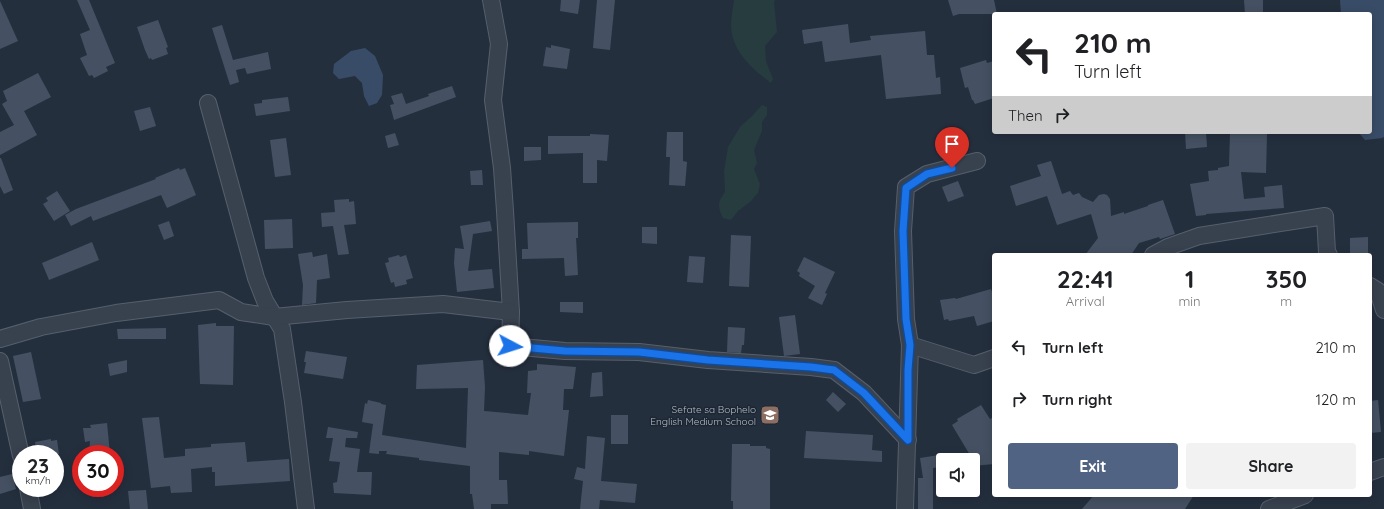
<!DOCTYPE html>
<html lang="en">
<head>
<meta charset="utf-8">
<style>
	:root { --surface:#fff; --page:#f2f2f2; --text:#202124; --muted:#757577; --accent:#506383 }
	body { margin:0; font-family:Quicksand,sans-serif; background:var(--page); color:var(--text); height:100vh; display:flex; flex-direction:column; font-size:15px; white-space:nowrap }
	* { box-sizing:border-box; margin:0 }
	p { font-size:13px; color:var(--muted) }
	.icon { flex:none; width:22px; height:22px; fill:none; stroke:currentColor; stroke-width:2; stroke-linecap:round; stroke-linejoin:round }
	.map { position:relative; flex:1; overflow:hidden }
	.panel { position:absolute; left:992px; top:253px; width:380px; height:244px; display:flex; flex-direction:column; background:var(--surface); border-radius:4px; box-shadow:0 2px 10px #0003 }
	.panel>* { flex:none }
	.top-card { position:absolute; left:992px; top:12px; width:380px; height:122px; border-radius:4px; box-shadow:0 2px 10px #0003; background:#fff; color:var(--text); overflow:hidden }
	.buttons { position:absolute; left:936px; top:453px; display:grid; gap:8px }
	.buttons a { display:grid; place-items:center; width:44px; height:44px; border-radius:4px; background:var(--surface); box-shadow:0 2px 10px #0003; font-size:20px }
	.speed { position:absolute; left:12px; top:445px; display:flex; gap:8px; font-size:20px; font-weight:700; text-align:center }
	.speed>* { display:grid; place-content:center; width:52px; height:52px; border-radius:50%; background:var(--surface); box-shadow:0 2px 10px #0003; line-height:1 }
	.speed small { font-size:10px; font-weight:400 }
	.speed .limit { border:6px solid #d22; background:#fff; color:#111 }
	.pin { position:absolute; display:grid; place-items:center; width:34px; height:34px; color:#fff; margin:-41px -17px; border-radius:50% 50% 50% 0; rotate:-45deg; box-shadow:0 0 4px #0007 }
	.pin .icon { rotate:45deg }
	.me { position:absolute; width:44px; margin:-22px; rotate:95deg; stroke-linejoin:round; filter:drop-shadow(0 0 3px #0008) }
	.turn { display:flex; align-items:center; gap:14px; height:84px; padding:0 16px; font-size:18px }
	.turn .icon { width:52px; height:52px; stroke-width:2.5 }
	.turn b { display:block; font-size:28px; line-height:34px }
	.then { display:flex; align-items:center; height:38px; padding:0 16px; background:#0003; gap:8px; font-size:15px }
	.eta { display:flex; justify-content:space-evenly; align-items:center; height:68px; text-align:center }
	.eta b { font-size:24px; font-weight:700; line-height:28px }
	.action { display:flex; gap:8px; margin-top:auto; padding:8px 16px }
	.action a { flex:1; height:46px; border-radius:4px; background:var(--accent); color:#fff; font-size:16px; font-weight:700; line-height:46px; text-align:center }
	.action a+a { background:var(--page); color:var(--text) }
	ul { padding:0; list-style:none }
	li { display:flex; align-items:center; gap:12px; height:52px; padding:0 16px }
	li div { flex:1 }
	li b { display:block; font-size:15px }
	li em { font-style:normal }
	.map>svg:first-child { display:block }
	.green { fill:#263c3f }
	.water { fill:#394c67 }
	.building { fill:#455162 }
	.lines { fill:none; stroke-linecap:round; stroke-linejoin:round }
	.street-casing { stroke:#565f6c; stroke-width:18 }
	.street { stroke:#38414e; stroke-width:16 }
	.route-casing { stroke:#114b97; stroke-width:10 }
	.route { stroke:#1a73e8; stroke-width:7 }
	.labels { text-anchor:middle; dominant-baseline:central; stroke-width:3; stroke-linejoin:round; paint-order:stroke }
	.poi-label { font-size:10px; fill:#b4bcc9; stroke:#1d2633; text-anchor:end }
</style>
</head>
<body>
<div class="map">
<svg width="1384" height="509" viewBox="0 0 1384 509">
	<rect width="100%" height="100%" fill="#242f3e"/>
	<g class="green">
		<path d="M734 0H775L774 2 777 32 765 46 766 61 773 79 771 83C752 69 731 50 731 25 731 17 733 8 734 0Z"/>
		<path d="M762 105 767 107V115L762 122V131L754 150 757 163 754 169 760 184 758 193 750 202 738 211 731 220 723 218C717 206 718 202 725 192L724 171 728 147 740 127 752 116Z"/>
	</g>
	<g class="water">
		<polygon points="1340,0 1384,0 1384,137 1382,138 1365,140 1358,132 1370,132 1370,14 1341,14"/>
		<polygon points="365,48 375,56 383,75 382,95 377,103 369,106 364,96 362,83 355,76 339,79 333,73 334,64 351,51"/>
	</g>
	<g class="building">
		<polygon points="77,0 89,0 115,63 106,67 108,71 94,78 92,75 89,76 80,58 87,55 80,34 90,30"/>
		<polygon points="561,0 580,0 578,14 560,11"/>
		<polygon points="597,0 615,0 610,50 593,48"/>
		<polygon points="948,0 994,0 997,14 959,14 953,16"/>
		<polygon points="1244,0 1263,0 1263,14 1245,14"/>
		<polygon points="0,1 18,41 0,49"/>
		<polygon points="158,20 168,47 166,48 168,54 152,60 151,58 149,59 145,50 137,27"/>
		<polygon points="848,24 850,43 871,40 870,36 925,31 927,55 934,55 936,78 940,77 941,94 886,99 881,55 825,62 822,41 804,44 802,30"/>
		<polygon points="222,25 233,60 268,52 271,69 247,74 245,68 236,70 239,82 230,85 212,28"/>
		<polygon points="551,45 570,49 567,69 543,66 546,47 551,48"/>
		<polygon points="986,60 987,63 994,61 994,98 975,104 973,100 972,100 968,87 965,88 960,68"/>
		<polygon points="38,73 51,97 24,111 37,135 0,155 0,132 14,125 2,104 7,101 3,91"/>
		<polygon points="452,86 456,97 394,120 390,105 394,104 391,96 402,93 406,104 429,96 428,94"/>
		<polygon points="288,97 290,111 256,116 254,104 262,103 262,100"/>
		<polygon points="150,107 156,126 140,131 134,111"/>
		<polygon points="667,132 683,132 683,161 687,162 685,186 669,185 670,157 666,157"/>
		<polygon points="1185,132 1206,132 1207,147 1186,149"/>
		<polygon points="395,133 399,145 388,148 385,136"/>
		<polygon points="590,134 609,135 607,161 597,160 597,183 583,183 583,153 548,154 548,136 590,136"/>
		<polygon points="1230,134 1267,134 1266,173 1241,172 1244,199 1265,197 1264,187 1282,185 1284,208 1206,214 1206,215 1196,216 1190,184 1209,181 1208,171 1218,170 1218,168 1229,166"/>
		<polygon points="286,138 291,175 275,177 270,140"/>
		<polygon points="524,147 541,147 541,160 524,161"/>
		<polygon points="0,158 1,158 13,190 4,194 0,186"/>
		<polygon points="1051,161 1062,194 1070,191 1073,195 1079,193 1082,197 1093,202 1099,195 1104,194 1107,195 1110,199 1111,216 1124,212 1124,214 1148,206 1148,205 1163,200 1175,234 1160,239 1159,237 1139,243 1131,255 1085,255 1098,238 1091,214 1057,225 1047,196 1016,206 1010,186 1041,176 1037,165"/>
		<polygon points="179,168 180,170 185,168 196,195 167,208 161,195 93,221 91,216 71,226 65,215 76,209 156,179 155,178"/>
		<polygon points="482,170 483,185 471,185 470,171"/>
		<polygon points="958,181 964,196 948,202 942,187"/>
		<polygon points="57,191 70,211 54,221 43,204 48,201 46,198"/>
		<polygon points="349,199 349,202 354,201 356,224 344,225 349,254 338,255 333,226 322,227 321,213 335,212 334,200"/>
		<polygon points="292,219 293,248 265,249 264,220"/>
		<polygon points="169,221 174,236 164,240 158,225"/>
		<polygon points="490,221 492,231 473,234 468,271 492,269 494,288 457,292 454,263 455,248 464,249 460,226"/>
		<polygon points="578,222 578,238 576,238 578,275 565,276 564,258 522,259 522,249 528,249 527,223"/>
		<polygon points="642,227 657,227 657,244 642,243"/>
		<polygon points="731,235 751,236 749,287 729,286"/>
		<polygon points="1368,237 1368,255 1350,255 1350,238"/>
		<polygon points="92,242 99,260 49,280 42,263"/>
		<polygon points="312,252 313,257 327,254 330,278 317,280 316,303 302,305 303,285 298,254"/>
		<polygon points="399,255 400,257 406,255 413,278 406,280 407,284 395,287 394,282 391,283 385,263 389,262 388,258"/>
		<polygon points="689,256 705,257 703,283 687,282"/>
		<polygon points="804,257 835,272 825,293 827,294 822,305 808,298 815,286 799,276 800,273 797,271"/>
		<polygon points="991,289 992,292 994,291 994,321 977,326 974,316 949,321 948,319 944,320 940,300 955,298 956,299"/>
		<polygon points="560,302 583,302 583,313 560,312"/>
		<polygon points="795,315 800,354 784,356 779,317"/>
		<polygon points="216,323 216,326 234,326 233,385 200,384 198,325"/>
		<polygon points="728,327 745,328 744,345 742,345 741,353 727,352"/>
		<polygon points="166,328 166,339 118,339 117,329"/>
		<polygon points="306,351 347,357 343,379 304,373 306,362 304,362"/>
		<polygon points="31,352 41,399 23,402 13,356"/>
		<polygon points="127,360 127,372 110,376 108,364"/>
		<polygon points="483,360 485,387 484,411 528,415 531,393 527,393 528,371 537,370 537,364 576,367 573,389 564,389 563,410 569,410 564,456 529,451 529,455 499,452 499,480 507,480 508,504 491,504 491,509 474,509 472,494 470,494 470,466 419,460 419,458 386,454 387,451 379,451 379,454 369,453 373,424 362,422 365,403 367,404 368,400 381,403 381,404 386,405 382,435 466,448 468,388 416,389 417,365"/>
		<polygon points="602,372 603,396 590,397 592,373"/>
		<polygon points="833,392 846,404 838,412 826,400"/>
		<polygon points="1378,400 1381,432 1370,433 1370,401"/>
		<polygon points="981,405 990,419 994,417 994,464 973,466 973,460 952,425 958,421 957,419"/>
		<rect x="611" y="415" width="17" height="29"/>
		<polygon points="159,417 164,458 185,456 185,449 211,447 211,444 245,442 247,462 289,459 290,481 215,486 215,472 212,472 212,467 191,469 192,492 171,493 170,486 151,488 142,418"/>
		<polygon points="107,423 110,454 89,454 90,441 85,442 83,428 91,428 90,425"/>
		<polygon points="328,427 358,432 357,438 346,438 345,447 360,449 357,472 372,472 371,495 334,493 333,483 337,482 340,462 329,461 333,438 326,438"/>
		<polygon points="806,431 873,435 872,450 882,451 882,462 804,458"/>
		<polygon points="587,436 605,438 601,481 637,484 635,503 600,500 599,509 580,509 583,481 574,479 577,467 585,469"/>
		<polygon points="51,439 51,441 57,440 59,454 37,454 35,442"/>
		<polygon points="732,444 750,444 750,446 766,446 766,448 770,449 770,509 733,509 733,501 731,501"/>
		<polygon points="939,455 940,467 933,468 933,509 918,509 918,478 923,478 920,458"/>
		<polygon points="12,474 16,489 0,494 0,477"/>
		<polygon points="146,490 148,509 130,509 128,491"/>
		<polygon points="1094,495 1194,495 1185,509 1082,509"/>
	</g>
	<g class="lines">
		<defs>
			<g id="street">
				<polyline points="491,0 499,44 493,100 502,168 505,211 511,312 510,346 565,351 639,352 708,360 811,367 834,370 864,393 908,440"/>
				<polyline points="208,103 256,278 265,301 282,329 293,402 306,509"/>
				<polyline points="1153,255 1168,247 1199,236 1325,216 1327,252 1329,255"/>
				<polyline points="1370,286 1378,291 1384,310"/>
				<polyline points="0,339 41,327 116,313 219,300 241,312 274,317 347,310 443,304 511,312"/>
				<polyline points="910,345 974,365 994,358"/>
				<polyline points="0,361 21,456"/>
				<polyline points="1370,472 1384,467"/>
				<polyline points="28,488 32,509"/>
				<polyline points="905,509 910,345 906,319 903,231 906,187 927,174 977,161"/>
				<polyline points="1269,509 1305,495"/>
			</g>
		</defs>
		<use href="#street" class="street-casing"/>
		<use href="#street" class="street"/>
	</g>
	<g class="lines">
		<defs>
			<polyline id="route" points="510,346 565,351 639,352 708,360 811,367 834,370 864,393 908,440 908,370 910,345 906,319 903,231 906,188 927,174 952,168"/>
		</defs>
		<use href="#route" class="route-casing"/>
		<use href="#route" class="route"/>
	</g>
	<defs>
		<symbol id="school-square" viewBox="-11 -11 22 22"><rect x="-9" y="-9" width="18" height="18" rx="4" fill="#8d6e63" stroke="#1d2633"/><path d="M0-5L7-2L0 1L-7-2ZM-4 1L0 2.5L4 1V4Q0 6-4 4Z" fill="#fff"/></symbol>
	</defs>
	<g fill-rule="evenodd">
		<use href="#school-square" x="759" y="404" width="22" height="22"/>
	</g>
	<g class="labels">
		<g class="poi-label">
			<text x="756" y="409">Sefate sa Bophelo<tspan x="756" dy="12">English Medium School</tspan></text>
		</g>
	</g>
</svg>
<div class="buttons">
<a><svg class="icon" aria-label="sound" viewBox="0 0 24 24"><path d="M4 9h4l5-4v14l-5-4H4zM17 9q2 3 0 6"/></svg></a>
</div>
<div class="speed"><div>23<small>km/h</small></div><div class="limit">30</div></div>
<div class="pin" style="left:952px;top:168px;background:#d93025"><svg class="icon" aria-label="arrive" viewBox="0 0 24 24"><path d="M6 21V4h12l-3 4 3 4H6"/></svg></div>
<svg class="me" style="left:510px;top:346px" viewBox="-20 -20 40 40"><circle r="19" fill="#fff"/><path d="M0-13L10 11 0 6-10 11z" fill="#1a73e8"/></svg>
<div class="top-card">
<div class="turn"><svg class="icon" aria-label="left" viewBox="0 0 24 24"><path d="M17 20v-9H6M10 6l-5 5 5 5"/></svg><div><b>210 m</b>Turn left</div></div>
<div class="then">Then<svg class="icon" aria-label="right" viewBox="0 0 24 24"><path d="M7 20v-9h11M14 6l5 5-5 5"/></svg></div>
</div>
<section class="panel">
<div class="eta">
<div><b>22:41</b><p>Arrival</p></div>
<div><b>1</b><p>min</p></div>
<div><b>350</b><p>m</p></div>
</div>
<ul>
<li><svg class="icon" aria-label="left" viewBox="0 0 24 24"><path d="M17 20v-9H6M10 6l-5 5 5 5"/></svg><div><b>Turn left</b></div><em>210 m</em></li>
<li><svg class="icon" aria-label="right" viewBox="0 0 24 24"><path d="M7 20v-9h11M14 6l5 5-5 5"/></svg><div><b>Turn right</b></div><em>120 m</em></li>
</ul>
<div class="action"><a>Exit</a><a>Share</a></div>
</section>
</div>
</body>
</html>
